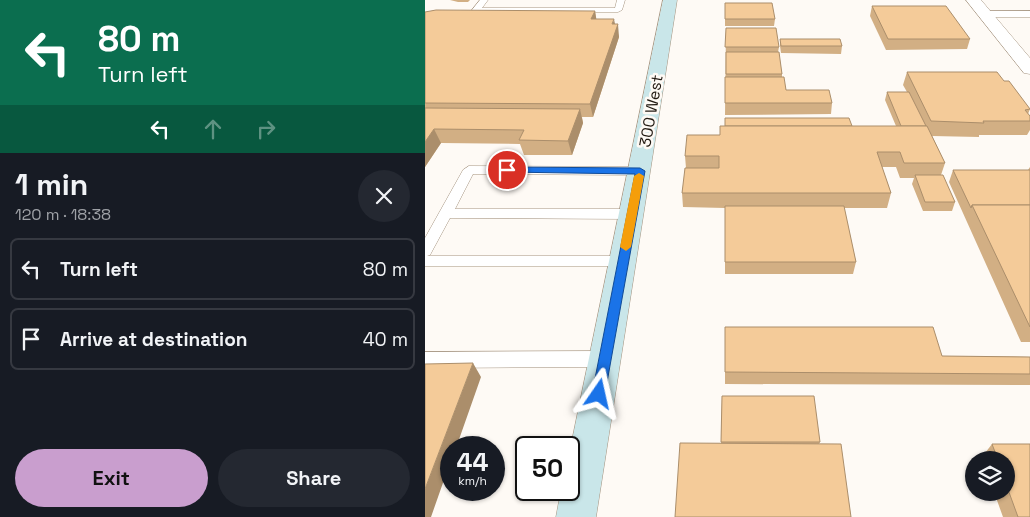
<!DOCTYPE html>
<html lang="en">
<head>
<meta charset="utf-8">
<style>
	:root { --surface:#171b24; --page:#242831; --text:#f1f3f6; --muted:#9ea1a6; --line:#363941; --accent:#c99ece }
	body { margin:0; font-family:"Space Grotesk",sans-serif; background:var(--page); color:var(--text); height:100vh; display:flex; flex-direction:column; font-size:19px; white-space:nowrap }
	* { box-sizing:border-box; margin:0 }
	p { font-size:16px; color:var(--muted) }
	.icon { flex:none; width:28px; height:28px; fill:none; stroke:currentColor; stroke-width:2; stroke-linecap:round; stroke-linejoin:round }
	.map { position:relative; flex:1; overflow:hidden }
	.sheet { display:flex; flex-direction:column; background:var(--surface); width:425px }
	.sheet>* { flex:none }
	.top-card { background:#0b6e4f; color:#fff; overflow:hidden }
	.buttons { position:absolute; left:540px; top:451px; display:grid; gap:10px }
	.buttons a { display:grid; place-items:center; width:50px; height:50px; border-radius:50%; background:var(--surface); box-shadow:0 1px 4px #0004; font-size:25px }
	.speed { position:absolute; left:15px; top:436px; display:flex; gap:10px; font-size:25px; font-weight:700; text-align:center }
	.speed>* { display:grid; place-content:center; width:65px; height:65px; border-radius:50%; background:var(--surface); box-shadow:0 1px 4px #0004; line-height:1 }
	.speed small { font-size:12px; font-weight:400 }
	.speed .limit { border:2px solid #111; border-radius:8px; background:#fff; color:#111 }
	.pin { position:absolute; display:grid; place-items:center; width:42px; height:42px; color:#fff; margin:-21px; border:2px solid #fff; border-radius:50%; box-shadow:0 1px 5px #0007 }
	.me { position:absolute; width:55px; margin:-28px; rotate:11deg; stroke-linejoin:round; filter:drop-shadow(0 0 4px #0008) }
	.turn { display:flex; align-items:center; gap:18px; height:105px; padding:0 15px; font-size:22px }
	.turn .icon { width:65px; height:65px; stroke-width:2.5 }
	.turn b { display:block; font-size:35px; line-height:42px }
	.lanes { display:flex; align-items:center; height:48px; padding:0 15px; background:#0003; justify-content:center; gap:25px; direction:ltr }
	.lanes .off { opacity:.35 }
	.round { display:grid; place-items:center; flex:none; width:52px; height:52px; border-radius:26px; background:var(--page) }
	.head { display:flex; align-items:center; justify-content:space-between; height:85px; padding:0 15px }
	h1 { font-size:30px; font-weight:700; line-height:38px }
	.primary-button { display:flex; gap:10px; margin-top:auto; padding:10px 15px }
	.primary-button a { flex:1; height:58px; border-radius:30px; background:var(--accent); color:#111; font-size:20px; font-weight:700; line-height:58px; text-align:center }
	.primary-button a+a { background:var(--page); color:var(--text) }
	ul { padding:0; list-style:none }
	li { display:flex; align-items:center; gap:15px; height:62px; margin:0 10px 8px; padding:0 5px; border:2px solid var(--line); border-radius:8px }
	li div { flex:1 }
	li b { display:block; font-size:19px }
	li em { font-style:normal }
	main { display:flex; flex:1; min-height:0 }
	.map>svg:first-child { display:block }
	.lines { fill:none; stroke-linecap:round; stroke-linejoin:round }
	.lane-casing { stroke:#a4937f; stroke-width:1 }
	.street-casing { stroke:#a4937f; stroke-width:1 }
	.secondary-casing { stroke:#a4937f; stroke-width:1 }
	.lane { fill:#fff; fill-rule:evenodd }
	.street { fill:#fff; fill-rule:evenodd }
	.secondary { fill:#c9e6e9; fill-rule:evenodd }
	.wall { fill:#d2af84 }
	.shaded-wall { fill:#ab8e6b }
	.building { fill:#f4cb99; stroke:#ab8e6b }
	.route { fill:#1a73e8; stroke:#114b97 }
	.slow { fill:#f59e0b }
	.labels { text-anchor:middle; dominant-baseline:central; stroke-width:5; stroke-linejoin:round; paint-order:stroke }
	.street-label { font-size:16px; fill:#201911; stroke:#fefaf5 }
</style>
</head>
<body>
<main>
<section class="sheet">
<div class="top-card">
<div class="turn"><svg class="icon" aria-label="left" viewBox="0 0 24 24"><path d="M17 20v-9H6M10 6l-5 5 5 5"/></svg><div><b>80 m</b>Turn left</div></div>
<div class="lanes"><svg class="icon" aria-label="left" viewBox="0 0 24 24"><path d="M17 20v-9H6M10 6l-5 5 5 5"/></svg><svg class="icon off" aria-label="ahead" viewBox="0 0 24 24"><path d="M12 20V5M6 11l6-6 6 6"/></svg><svg class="icon off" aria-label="right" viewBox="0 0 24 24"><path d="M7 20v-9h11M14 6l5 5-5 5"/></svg></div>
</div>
<div class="head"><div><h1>1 min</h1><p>120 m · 18:38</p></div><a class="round"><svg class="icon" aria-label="close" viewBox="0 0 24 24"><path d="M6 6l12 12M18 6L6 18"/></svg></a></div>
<ul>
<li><svg class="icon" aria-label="left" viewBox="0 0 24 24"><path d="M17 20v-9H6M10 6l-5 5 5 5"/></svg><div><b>Turn left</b></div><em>80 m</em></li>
<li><svg class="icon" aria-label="arrive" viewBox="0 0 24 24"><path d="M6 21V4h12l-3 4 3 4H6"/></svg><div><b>Arrive at destination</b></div><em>40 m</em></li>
</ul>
<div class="primary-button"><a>Exit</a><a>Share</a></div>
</section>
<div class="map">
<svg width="605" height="517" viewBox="0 0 605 517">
	<rect width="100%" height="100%" fill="#fefaf5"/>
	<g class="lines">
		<defs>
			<g id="lane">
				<polygon points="55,0 63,0 57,8 190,8 192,0 200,0 197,10 193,12 48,12 47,10"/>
				<polygon points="605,11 605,17 559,17 555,14 559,11"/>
				<polygon points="44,166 215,167 221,171 215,175 48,174 30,209 207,209 212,211 214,214 212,217 207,219 25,218 5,255 2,256 198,256 203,257 206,261 203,265 198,266 0,266 0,238 38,170"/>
				<polygon points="180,351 186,354 189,359 186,364 180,367 0,368 0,352"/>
			</g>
			<polygon id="street" points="541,0 556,0 605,58 605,74 599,73"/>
			<polygon id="secondary" points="238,0 252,0 171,517 131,517 136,490 144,490 144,455"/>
		</defs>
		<use href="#lane" class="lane-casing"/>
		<use href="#street" class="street-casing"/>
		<use href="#secondary" class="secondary-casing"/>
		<use href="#lane" class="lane"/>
		<use href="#street" class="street"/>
		<use href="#secondary" class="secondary"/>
	</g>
	<g class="wall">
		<polygon points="25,0 45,0 43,2 33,2"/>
		<polygon points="300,3 350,19 349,26 300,26"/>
		<polygon points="447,6 545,39 542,49 461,50 445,16"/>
		<polygon points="170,11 171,19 190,24 194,37 168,117 157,117 158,123 147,155 99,155 95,144 16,143 0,167 0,12"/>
		<polygon points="301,28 354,47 353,52 357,74 357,77 361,90 407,103 406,114 300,115"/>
		<polygon points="355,39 417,46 416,54 356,53 355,46"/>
		<polygon points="482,72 579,81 605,109 603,114 605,116 605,130 602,135 554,135 554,137 507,136 520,163 516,175 530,202 527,211 498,211 487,184 489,178 475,178 471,167 457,167 466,193 462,208 419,208 431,262 428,274 300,274 300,208 258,207 257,193 261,168 260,156 295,135 427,126 471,126 460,100 462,92 482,92 478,85"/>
		<polygon points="605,167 605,342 596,342 524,182 528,170 603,170"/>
		<polygon points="300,327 517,356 605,357 605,385 300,384"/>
		<polygon points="297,396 395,442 394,444 296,444"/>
		<polygon points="567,444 605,444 605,517 578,517 569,492 581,492 581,460 558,460 557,457"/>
	</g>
	<g class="shaded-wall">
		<polygon points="170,11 172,23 166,19"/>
		<polygon points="189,19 191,29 193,24 194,37 168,117 165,104"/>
		<polygon points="155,109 158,123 147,155 143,141"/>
		<polygon points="9,129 16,143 0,167 0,142"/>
		<polygon points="48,363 56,377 31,448 26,448 26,460 6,517 0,517 0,489"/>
	</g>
	<g class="building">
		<polygon points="300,3 347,3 350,19 300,19"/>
		<polygon points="447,6 521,6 545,39 463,39"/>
		<polygon points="11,10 170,11 166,19 189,19 187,24 193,24 165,104 0,103 0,12"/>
		<polygon points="301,28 351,28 354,47 300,47"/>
		<polygon points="355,39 415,39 417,46 356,46"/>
		<polygon points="301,52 354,52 357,74 301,74"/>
		<polygon points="482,72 572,72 579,81 584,81 605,109 600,110 605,116 605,121 558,121 559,123 506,121"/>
		<polygon points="300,77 359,77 361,90 404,90 407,103 300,103"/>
		<polygon points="462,92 484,92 501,126 476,126"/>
		<polygon points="0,108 155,109 143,141 94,140 99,130 9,129 0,142"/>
		<polygon points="300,118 424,118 427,126 300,126"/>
		<polygon points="295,126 502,126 520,163 479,163 475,152 452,152 466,193 257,193 260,168 294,168 294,156 260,156 262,135 295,135"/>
		<polygon points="528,170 605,170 605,205 547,205 546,208"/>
		<polygon points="490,175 518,175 530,202 500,202"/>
		<polygon points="547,205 605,205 605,327"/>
		<polygon points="300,206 419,206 431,262 300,262"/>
		<polygon points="300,327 508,327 517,356 605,357 605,374 300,372"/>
		<polygon points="48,363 0,489 0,364"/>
		<polygon points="297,396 389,396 395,442 296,442"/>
		<polygon points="255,443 416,444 426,517 250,517"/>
		<polygon points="567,444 605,444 605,517 593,517 581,484 581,460 573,460"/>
	</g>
	<polygon class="route" points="82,167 215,168 220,171 179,399 174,401 169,399 167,394 210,174 79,172 79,168"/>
	<polygon class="slow" points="214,173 219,176 206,247 201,251 195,247 209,176"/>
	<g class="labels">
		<g class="street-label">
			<text transform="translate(226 111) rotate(-80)">300 West</text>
		</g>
	</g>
</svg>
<div class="buttons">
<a><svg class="icon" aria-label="layers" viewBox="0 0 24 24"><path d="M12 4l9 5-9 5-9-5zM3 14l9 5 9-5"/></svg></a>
</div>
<div class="speed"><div>44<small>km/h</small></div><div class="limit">50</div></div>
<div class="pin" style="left:82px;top:170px;background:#d93025"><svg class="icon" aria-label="arrive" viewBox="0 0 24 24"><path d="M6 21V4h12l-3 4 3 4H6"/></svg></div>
<svg class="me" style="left:174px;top:394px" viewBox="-20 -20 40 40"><path d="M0-17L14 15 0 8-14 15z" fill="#1a73e8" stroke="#fff" stroke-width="4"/></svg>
</div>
</main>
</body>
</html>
